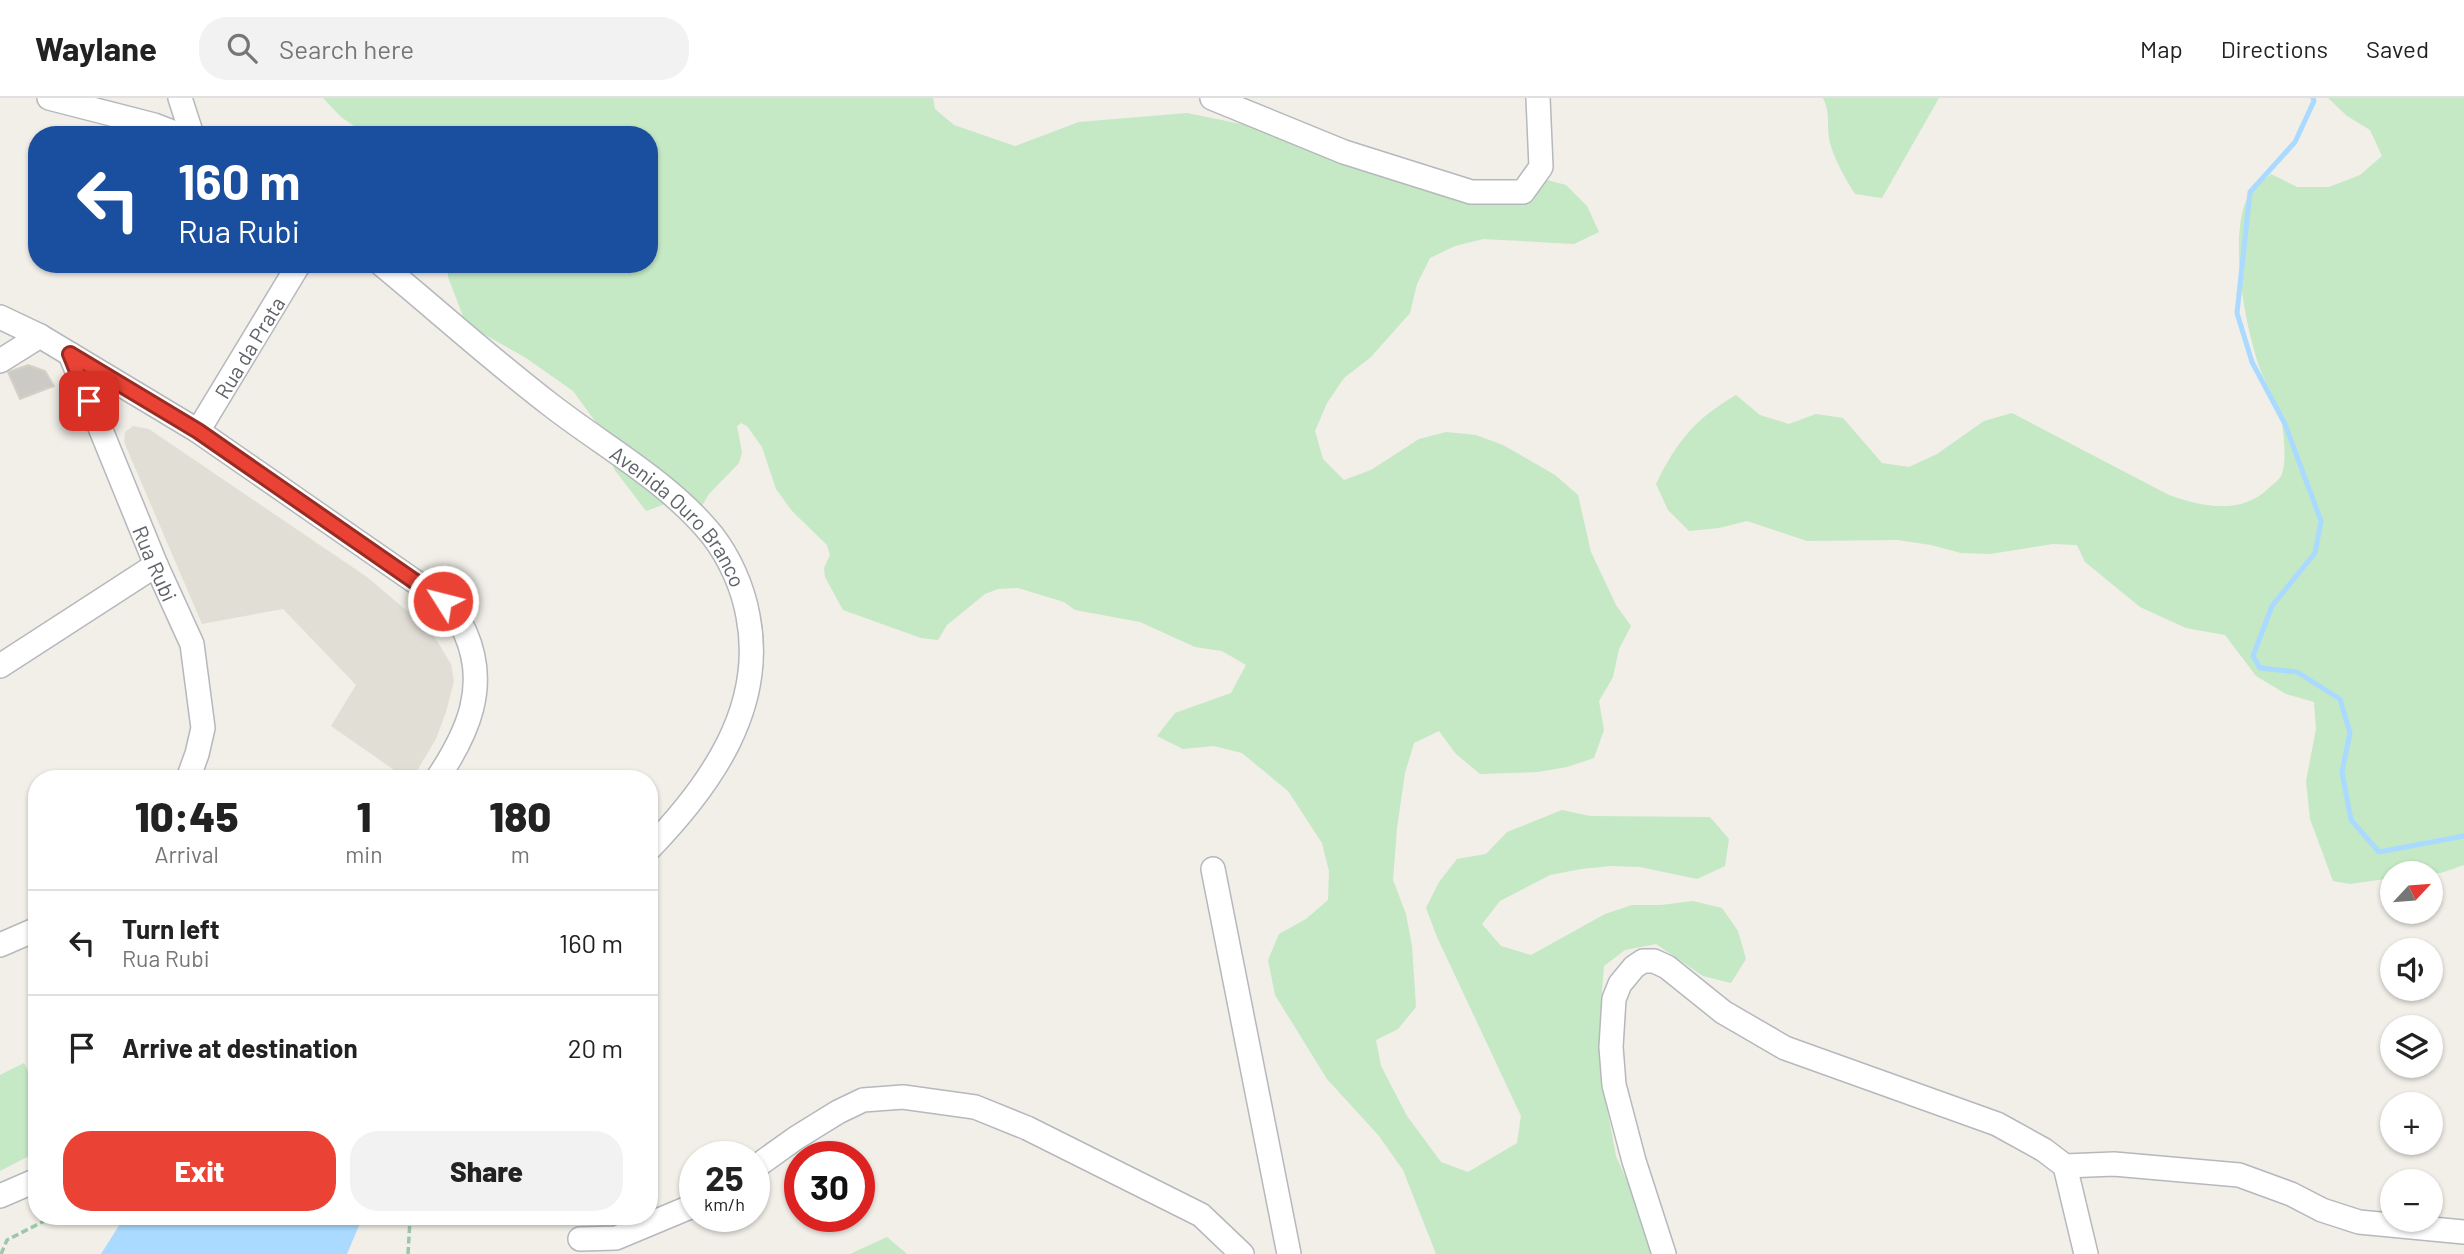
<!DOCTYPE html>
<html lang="en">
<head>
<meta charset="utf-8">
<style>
	:root { --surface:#fff; --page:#f2f2f2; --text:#222; --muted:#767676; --line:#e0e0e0; --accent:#ea4335 }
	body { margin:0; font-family:Barlow,sans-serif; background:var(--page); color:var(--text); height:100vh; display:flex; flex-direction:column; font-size:26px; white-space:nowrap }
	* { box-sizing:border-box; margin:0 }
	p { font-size:23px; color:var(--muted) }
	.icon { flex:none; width:38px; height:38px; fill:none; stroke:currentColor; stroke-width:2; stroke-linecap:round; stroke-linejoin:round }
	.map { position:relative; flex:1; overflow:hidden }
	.drawer { position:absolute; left:28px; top:672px; width:630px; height:455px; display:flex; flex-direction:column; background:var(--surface); border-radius:28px; box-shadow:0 2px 5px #0004 }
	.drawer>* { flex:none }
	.top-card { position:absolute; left:28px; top:28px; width:630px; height:147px; border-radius:28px; box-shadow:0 2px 5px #0004; background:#1a4fa0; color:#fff; overflow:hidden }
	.needle { width:46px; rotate:64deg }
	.tools { position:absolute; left:2380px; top:763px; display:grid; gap:14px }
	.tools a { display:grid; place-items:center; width:63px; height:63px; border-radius:50%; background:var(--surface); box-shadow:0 2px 5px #0004; font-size:35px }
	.speed { position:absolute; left:679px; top:1043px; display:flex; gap:14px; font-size:35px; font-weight:700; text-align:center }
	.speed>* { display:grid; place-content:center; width:91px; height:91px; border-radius:50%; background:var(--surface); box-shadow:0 2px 5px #0004; line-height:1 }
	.speed small { font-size:18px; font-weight:400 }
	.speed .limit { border:10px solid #d22; background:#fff; color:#111 }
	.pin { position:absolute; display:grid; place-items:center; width:60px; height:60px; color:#fff; margin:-30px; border-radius:14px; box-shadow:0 4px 10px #0006 }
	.me { position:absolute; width:77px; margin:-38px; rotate:306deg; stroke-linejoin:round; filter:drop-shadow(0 0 5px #0008) }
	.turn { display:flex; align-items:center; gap:24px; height:147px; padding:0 35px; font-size:32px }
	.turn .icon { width:91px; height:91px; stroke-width:2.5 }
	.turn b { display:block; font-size:49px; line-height:60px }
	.eta { display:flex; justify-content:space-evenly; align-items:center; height:119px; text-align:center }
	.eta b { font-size:42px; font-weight:800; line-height:49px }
	.button { display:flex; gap:14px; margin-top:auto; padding:14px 35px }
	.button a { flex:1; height:80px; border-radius:28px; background:var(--accent); color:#fff; font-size:28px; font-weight:800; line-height:80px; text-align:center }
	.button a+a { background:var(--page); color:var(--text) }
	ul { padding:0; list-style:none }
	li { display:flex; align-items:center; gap:21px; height:105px; padding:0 35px; border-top:2px solid var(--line) }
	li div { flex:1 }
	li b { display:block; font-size:26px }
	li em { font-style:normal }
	header { display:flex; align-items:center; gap:42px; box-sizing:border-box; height:98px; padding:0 35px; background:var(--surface); border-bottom:2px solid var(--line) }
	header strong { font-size:33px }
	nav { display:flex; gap:38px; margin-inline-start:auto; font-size:24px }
	.search { width:490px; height:63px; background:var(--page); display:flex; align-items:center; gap:18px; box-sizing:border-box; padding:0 24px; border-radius:28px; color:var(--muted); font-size:26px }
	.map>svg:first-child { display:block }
	.education { fill:#e1ded6 }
	.green { fill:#c5e8c5 }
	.water { fill:#aadaff }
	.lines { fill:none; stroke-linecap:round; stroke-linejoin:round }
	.stream { stroke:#aadaff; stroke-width:5 }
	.building { fill:#cccac5; stroke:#d6d1c6; stroke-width:2 }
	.minor-casing { stroke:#b5b8bc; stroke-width:26 }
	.path { stroke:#9cc7a9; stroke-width:3.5; stroke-dasharray:7 3.5; stroke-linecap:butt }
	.minor { stroke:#fff; stroke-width:23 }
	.route-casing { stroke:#982c22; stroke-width:18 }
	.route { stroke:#ea4335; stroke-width:12 }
	.labels { text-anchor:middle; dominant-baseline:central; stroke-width:7; stroke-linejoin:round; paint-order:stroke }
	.street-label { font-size:21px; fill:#5f6368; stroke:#fff }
</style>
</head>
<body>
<header>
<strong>Waylane</strong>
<div class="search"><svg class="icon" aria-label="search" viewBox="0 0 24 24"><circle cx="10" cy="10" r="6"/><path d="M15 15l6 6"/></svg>Search here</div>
<nav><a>Map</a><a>Directions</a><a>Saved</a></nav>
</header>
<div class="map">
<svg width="2464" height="1156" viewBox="0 0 2464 1156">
	<rect width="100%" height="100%" fill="#f1efe8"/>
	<polygon class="education" points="133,328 149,331 367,479 431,533 451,566 454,583 446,614 436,641 412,681 407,681 331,628 356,587 283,511 202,526 124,344 125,334"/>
	<g class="green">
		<polygon points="323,0 933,0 935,11 954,27 1015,48 1079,24 1187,15 1276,33 1481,98 1536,79 1566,87 1587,108 1599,134 1574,146 1483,141 1455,148 1430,160 1417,186 1410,215 1371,259 1344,280 1327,305 1315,333 1323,361 1344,382 1371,372 1419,341 1446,334 1476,337 1503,347 1555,377 1578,397 1591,454 1616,507 1631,528 1619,551 1613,579 1599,603 1604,632 1594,660 1567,669 1538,674 1480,676 1456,656 1439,633 1414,645 1405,675 1397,730 1393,782 1406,816 1412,848 1416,909 1398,931 1376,942 1381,968 1407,1018 1441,1064 1468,1074 1517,1045 1521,1018 1437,839 1426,810 1439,784 1457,761 1486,756 1507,734 1562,712 1590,718 1710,719 1729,741 1725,768 1697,781 1640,769 1611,768 1581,771 1550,777 1500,803 1482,826 1501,848 1531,857 1605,816 1632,807 1661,807 1693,803 1722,810 1738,833 1746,861 1731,885 1703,878 1656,846 1625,852 1604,868 1602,893 1608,961 1606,1005 1616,1058 1659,1156 1436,1156 1403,1072 1379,1038 1327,981 1275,897 1268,862 1279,836 1306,821 1328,802 1329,773 1322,745 1288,693 1242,655 1214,648 1183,651 1157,638 1175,615 1231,595 1246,567 1222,553 1195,549 1140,524 1075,512 1064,504 1018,490 998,491 985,496 947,527 938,542 921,540 843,512 825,479 824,470 830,457 827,447 792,413 776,391 762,349 747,328 741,325 737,328 742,354 739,365 709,396 700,411 668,405 646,413 614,371 595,323 573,293 526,260 475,231 464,221 448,179 447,166 649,166 649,37 367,37 341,19"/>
		<path d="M1823 0H1939L1882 100 1855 96C1845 80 1835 63 1830 45 1826 29 1831 15 1823 0Z"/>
		<path d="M2328 0H2464V767L2441 775H2392V780L2350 786 2333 783 2310 721 2306 683 2316 631 2314 604 2286 596 2256 578 2225 537 2186 530 2140 509 2085 464 2077 447 2053 446 1990 456 1961 455 1931 447 1898 442 1807 443 1747 423 1719 430 1689 433 1668 412 1656 386C1677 343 1695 321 1736 297L1760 317 1789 326 1816 316 1843 320 1882 365 1909 369 1937 356 1984 323 2012 315 2169 397C2202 409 2242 417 2269 390 2272 387 2279 382 2281 378 2287 366 2284 339 2282 325 2280 309 2266 287 2260 271 2245 228 2228 139 2248 98 2253 89 2264 82 2271 76L2297 89H2329L2360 77 2382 58 2370 32 2347 18Z"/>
		<polygon points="24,965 37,991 37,1054 0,1073 0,977"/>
		<polygon points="887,1139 907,1156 850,1156"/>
	</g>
	<polygon class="water" points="125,1118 363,1118 347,1156 101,1156"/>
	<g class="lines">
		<polyline class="stream" points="2313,0 2314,3 2295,44 2250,94 2237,215 2252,264 2285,326 2321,423 2315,455 2272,508 2253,558 2260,570 2297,574 2340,601 2350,635 2342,674 2351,722 2379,754 2464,738"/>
	</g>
	<polygon class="building" points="28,267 45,273 54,288 20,301 8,274"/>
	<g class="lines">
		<defs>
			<g id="minor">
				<polyline points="49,0 154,27 180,37"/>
				<polyline points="180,0 192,37"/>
				<polyline points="1212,0 1344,54 1471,94 1523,94 1541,69 1538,0"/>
				<path id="s1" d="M381 166C438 213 493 263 552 308 605 349 669 384 712 437 730 460 743 490 748 518 766 610 710 688 649 751"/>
				<path d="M0 219 40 238 198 333 443 503C450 513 460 523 465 534 489 588 468 635 437 681"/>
				<path id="s2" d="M70 256 156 467 192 546 203 630 197 656 188 681"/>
				<polyline points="0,263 40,238"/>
				<path id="s3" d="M198 333 299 166"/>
				<polyline points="0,568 156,467"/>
				<polyline points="1213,771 1289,1156"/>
				<polyline points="0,847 37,831"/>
				<polyline points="2065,1068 2114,1066 2239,1077 2291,1096 2322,1112 2359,1124 2464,1134"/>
				<polyline points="754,1070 796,1040 838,1014 863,1002 903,999 975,1009 1027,1030 1201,1117 1242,1156"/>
				<polyline points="0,1098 37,1082"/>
				<polyline points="580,1141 616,1140 695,1107"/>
				<polyline points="1664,1156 1634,1063 1614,987 1611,949 1614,901 1620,886 1634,869 1643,863 1654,863 1667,869 1723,914 1785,950 1997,1026 2044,1052 2065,1068 2086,1156"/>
			</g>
		</defs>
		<use href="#minor" class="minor-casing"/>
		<g class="path">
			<polyline points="1,1156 7,1142 54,1118"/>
			<polyline points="408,1156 410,1122 416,1118"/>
		</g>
		<use href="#minor" class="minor"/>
	</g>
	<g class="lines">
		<defs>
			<polyline id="route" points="89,303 70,256 198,333 443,503"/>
		</defs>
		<use href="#route" class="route-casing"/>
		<use href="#route" class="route"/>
	</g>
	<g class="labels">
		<g class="street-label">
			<text stroke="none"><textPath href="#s3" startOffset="98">Rua da Prata</textPath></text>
			<text stroke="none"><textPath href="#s1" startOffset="392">Avenida Ouro Branco</textPath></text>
			<text stroke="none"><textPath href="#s2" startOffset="226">Rua Rubi</textPath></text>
		</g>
	</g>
</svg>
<div class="tools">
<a><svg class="needle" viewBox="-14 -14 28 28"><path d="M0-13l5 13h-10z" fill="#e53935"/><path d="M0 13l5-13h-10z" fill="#767676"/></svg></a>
<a><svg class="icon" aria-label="sound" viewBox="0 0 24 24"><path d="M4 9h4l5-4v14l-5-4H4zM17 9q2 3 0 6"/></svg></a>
<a><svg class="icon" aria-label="layers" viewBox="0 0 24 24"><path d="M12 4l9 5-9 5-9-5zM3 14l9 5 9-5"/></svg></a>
<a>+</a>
<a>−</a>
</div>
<div class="speed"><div>25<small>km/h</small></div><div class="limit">30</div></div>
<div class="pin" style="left:89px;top:303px;background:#d93025"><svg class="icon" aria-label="arrive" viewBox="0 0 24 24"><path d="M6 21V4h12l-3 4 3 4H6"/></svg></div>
<svg class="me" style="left:443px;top:503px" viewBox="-20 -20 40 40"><circle r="17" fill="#ea4335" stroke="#fff" stroke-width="3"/><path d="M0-11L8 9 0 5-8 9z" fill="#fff"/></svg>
<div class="top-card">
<div class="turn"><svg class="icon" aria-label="left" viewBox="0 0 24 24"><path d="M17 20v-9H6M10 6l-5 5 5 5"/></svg><div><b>160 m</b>Rua Rubi</div></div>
</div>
<section class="drawer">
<div class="eta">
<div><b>10:45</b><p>Arrival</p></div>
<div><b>1</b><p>min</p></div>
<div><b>180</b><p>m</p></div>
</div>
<ul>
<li><svg class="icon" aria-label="left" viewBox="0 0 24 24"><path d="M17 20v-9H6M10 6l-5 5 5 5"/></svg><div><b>Turn left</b><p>Rua Rubi</p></div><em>160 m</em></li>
<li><svg class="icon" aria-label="arrive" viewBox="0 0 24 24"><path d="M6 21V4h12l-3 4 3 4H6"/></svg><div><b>Arrive at destination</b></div><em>20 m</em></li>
</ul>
<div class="button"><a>Exit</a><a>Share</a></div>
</section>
</div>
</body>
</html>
